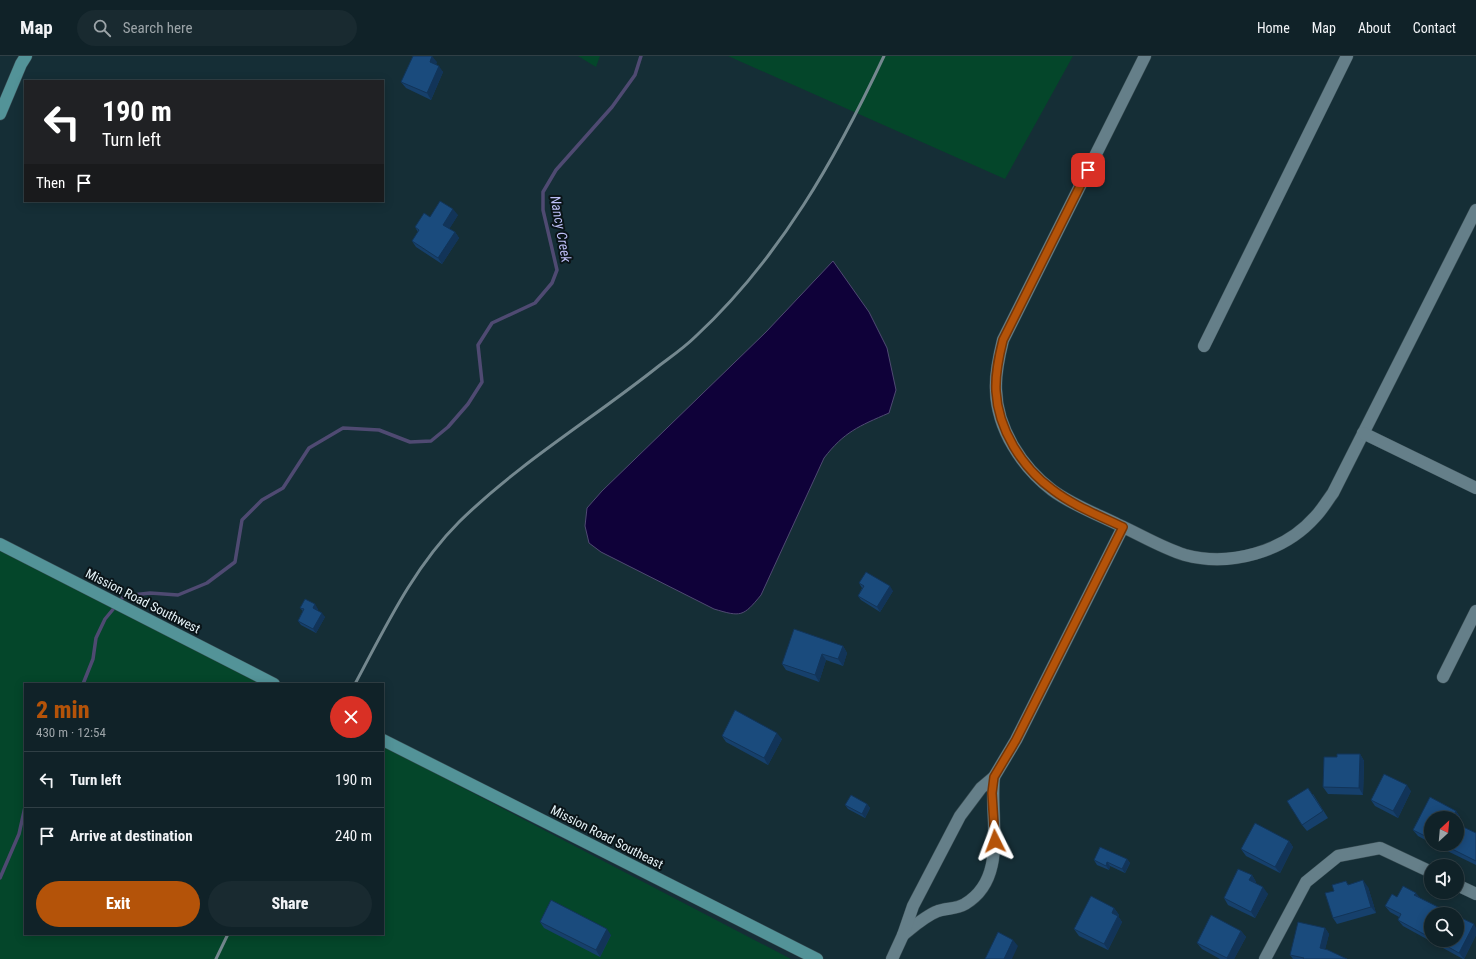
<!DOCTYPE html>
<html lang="en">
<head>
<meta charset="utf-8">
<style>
	:root { --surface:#102228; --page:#192a30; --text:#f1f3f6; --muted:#9ca4a8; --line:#303f45; --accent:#b45309 }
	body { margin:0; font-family:"Roboto Condensed",sans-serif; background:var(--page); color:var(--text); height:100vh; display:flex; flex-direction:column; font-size:15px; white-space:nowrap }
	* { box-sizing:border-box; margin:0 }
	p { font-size:13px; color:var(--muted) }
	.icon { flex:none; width:22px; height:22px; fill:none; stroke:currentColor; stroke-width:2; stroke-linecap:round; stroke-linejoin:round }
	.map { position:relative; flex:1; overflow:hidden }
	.side { position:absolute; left:24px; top:627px; width:360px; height:252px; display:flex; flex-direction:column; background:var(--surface); border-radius:0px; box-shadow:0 2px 10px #0003,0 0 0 1px var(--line) }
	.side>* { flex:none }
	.hud { position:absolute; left:24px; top:24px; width:360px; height:122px; border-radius:0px; box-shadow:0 2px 10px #0003,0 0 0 1px var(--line); background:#202124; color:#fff; overflow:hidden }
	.needle { width:26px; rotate:26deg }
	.fabs { position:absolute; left:1424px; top:755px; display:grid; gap:8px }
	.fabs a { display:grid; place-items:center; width:40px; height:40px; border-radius:50%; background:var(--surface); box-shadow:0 2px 10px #0003,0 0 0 1px var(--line); font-size:20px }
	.pin { position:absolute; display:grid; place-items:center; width:34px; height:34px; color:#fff; margin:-17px; border-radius:8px; box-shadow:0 2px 6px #0006 }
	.me { position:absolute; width:44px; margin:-22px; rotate:357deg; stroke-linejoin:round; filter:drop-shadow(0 0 3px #0008) }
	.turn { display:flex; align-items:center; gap:14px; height:84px; padding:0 12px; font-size:18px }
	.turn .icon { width:52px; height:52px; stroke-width:2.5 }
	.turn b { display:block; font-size:28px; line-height:34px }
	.then { display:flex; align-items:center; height:38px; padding:0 12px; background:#0003; gap:8px; font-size:15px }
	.round { display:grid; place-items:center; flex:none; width:42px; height:42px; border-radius:21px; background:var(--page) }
	.overview { display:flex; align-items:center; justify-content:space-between; height:68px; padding:0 12px }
	h1 { font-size:24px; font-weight:800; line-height:30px; color:var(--accent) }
	.button { display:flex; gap:8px; margin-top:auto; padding:8px 12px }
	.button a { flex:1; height:46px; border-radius:24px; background:var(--accent); color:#fff; font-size:16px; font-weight:800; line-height:46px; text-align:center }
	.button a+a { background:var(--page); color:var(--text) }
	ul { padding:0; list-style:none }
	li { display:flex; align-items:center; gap:12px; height:56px; padding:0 12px; border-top:1px solid var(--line) }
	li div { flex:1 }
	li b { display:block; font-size:15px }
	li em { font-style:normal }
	header { display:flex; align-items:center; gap:24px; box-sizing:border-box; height:56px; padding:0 20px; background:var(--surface); border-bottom:1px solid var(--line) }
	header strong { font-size:19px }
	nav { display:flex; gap:22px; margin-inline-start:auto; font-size:14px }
	.search { width:280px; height:36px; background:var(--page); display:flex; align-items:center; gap:10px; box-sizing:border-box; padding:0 14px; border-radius:22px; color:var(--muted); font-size:15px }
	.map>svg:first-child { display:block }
	.green { fill:#04462a }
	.water { fill:#0f0139; stroke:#4f4a72 }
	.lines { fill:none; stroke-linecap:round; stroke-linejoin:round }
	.stream { stroke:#4f4a72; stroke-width:3.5 }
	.street-casing { stroke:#374b52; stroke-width:13 }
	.secondary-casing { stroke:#374b52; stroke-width:13 }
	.street { stroke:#657f89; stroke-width:12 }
	.secondary { stroke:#539398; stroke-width:12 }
	.rail { stroke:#74888f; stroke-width:3 }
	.wall { fill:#16406c }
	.shaded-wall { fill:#123458 }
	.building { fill:#1a4b7d; stroke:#123458 }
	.route-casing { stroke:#753606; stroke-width:10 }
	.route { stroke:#b45309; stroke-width:7 }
	.labels { text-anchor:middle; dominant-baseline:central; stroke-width:4; stroke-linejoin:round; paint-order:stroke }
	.street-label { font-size:13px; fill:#e5f3f8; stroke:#0a1418 }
	.water-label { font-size:14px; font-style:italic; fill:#bebff7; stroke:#0a1418 }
</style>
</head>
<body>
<header>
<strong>Map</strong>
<div class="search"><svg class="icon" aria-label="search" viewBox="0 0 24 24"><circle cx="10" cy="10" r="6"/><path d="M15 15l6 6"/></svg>Search here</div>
<nav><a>Home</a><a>Map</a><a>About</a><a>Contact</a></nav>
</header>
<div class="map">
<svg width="1476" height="903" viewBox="0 0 1476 903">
	<rect width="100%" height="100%" fill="#152e36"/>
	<g class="green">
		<polygon points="578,0 600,0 596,11"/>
		<polygon points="728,0 1073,0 1005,123"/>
		<polygon points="0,489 265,628 25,628 25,878 383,878 383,690 791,903 0,903"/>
	</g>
	<path class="water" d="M833 205 869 256 887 292 896 334 889 357C859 370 844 376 824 402L761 539C743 561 741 561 714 553L601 496 589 487 585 470 587 452 602 435 766 276Z"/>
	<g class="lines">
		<g class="stream">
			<polyline points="119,546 124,540 150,537 178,539 207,527 235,506 242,464 262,444 283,432 309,392 343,372 379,374 410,386 431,385 448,371 468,348 482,326 478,289 492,267 535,247 552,227 557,214 543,154 543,136 556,114 612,51 635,19 641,0"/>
			<polyline points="83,628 93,603 96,582 105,563 115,551"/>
			<polyline points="0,822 19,778 25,751"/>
		</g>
		<defs>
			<g id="street">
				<path d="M1145 0 1003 284C999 300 995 317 996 334 997 373 1022 411 1052 434 1072 449 1097 458 1119 469 1141 479 1162 492 1185 499 1230 511 1284 496 1315 461 1322 454 1327 445 1333 437L1476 154"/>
				<polyline points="1204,290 1347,0"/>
				<polyline points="1363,377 1476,432"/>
				<polyline points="1443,621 1476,555"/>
				<polyline points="1457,829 1476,838"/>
				<path d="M903 879C914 870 925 860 938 855 947 852 957 853 965 848 1009 822 989 762 994 721"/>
				<polyline points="892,903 903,879 913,850 960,760 981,732 994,721 1016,684 1123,471"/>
				<polyline points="1265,903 1306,826 1338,800 1380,792 1431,816"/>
			</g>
			<g id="secondary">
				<polyline points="0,58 21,8 26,0"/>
				<polyline points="0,488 274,628"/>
				<polyline points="383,684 817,903"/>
			</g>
		</defs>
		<use href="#street" class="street-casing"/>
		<use href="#secondary" class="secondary-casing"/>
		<use href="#street" class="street"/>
		<use href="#secondary" class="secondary"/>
		<g class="rail">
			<path d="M355 628C385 572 413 512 459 466 520 406 594 362 660 309 672 300 685 291 696 280 780 202 836 102 884 0"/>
			<polyline points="216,903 228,878"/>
		</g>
	</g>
	<g class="wall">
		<polygon points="437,6 436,8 443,16 431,44 406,32 401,26"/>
		<polygon points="458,159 449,173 455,176 459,182 442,208 416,191 412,185 418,176 415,171 430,161"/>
		<polygon points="859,527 893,535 880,556 861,544 858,540 862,532"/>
		<polygon points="300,552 318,553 317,555 325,561 316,577 301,569 298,565 303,555"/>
		<polygon points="843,590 847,597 843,610 826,604 819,626 786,614 782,608"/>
		<polygon points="722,680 782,683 768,709 726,686"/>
		<polygon points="1360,698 1364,705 1363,739 1328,738 1323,731 1337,701"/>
		<polygon points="1411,735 1398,762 1375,750 1371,744"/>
		<polygon points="1313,738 1328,762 1307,775 1302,769"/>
		<polygon points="1430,741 1456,755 1460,761 1457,767 1457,762 1431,762 1431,787 1418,780 1413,774"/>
		<polygon points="867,748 870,752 865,762 848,753 845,749"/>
		<polygon points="1476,777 1476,809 1433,788 1457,788"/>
		<polygon points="1289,785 1293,791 1280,817 1246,800 1241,793"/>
		<polygon points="1127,803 1130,807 1125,817 1110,810 1109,814 1097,809 1094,804"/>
		<polygon points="1252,819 1256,826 1255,828 1268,838 1255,862 1228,849 1224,842"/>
		<polygon points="1349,828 1368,831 1376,857 1337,868 1333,862 1334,835"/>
		<polygon points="1385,850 1431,858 1431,884 1457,884 1476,872 1476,879 1464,903 1463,903 1403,870 1398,864 1399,861 1390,856"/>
		<polygon points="1114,852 1119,859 1118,860 1122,866 1108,894 1079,880 1074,873"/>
		<polygon points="540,866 611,879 600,901 544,872"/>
		<polygon points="1325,872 1329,878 1325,893 1347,903 1293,903 1290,899"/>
		<polygon points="1241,875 1246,881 1234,903 1220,903 1202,893 1197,887"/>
	</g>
	<g class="shaded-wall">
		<polygon points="432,0 437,6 434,12 430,6"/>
		<polygon points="439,10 443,16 431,44 427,37"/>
		<polygon points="453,153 458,159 448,175 443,169"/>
		<polygon points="455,176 459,182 442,208 438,202"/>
		<polygon points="890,530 893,535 880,556 877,551"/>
		<polygon points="315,548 318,553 316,557 313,552"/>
		<polygon points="322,557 325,561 316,577 313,573"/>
		<polygon points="843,590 847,597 843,610 838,603"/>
		<polygon points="822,598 826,604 819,626 815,619"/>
		<polygon points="777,677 782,683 768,709 764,702"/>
		<polygon points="1360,698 1364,705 1363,739 1359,732"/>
		<polygon points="1407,729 1411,735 1398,762 1393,755"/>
		<polygon points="867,748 870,752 865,762 862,758"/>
		<polygon points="1456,755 1460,761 1457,767 1457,762 1452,762"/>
		<polygon points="1289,785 1293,791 1280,817 1275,811"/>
		<polygon points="1127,803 1130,807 1125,817 1122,813"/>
		<polygon points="1107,806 1110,810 1109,814 1106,810"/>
		<polygon points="1252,819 1256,826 1253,831 1249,824"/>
		<polygon points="1363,824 1368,831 1376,857 1371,851"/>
		<polygon points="1263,831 1268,838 1255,862 1251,856"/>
		<polygon points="1416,837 1421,843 1414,839"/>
		<polygon points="1114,852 1119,859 1118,860 1122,866 1108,894 1104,888 1112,857"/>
		<polygon points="1474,868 1476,872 1476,879 1464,903 1459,897"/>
		<polygon points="1325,872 1329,878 1324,898 1320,892"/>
		<polygon points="607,873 611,879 600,901 596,894"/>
		<polygon points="1241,875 1246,881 1234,903 1227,903 1227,902"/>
		<polygon points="1013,884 1018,890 1012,903 1004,903"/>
	</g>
	<g class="building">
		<polygon points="413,0 432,0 430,6 439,10 427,37 401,26"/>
		<polygon points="440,145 453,153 443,169 455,176 438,202 412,185 419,174 415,171 424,157 430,161"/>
		<polygon points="866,516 890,530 877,551 858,540 864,530 859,527"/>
		<polygon points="305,543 315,548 313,552 322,557 313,573 298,565 304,553 300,552"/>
		<polygon points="794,573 843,590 838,603 822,598 815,619 782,608"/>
		<polygon points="735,654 777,677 764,702 722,680"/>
		<polygon points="1337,698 1360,698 1359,732 1323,731 1324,701 1337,701"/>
		<polygon points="1384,718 1407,729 1393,755 1371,744"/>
		<polygon points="1308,732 1323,755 1302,769 1287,745"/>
		<polygon points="851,739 867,748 862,758 845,749"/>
		<polygon points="1430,741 1456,755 1452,762 1431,762 1431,783 1413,774"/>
		<polygon points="1255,767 1289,785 1275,811 1241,793"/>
		<polygon points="1457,768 1476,777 1476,805 1442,788 1457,788"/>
		<polygon points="1100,791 1127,803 1122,813 1107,806 1106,810 1094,804"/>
		<polygon points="1238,813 1252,819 1249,824 1263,831 1251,856 1224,842"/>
		<polygon points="1363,824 1371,851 1333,862 1325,837 1334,835 1332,829 1346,825 1348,829"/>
		<polygon points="1403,830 1416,837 1414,839 1452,858 1431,858 1431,882 1398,864 1401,858 1385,850 1392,838 1397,841"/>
		<polygon points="1091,840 1114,852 1112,857 1118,860 1104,888 1074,873"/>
		<polygon points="551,844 607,873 596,894 540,866"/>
		<polygon points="1211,859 1241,875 1227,902 1197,887"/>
		<polygon points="1457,860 1474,868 1459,897 1436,884 1457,884"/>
		<polygon points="1298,866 1325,872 1320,892 1328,894 1347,903 1303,903 1304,902 1290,899"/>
		<polygon points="998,876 1013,884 1004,903 985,903"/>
	</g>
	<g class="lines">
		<defs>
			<path id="route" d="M995 785 992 737 994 721 1016 684 1123 471C1100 460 1074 450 1053 434 1022 412 998 373 996 335 995 317 999 300 1003 284L1088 114"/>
		</defs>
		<use href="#route" class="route-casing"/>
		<use href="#route" class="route"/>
	</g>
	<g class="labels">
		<g class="street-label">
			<text transform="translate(143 545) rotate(27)">Mission Road Southwest</text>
			<text transform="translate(607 781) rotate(27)">Mission Road Southeast</text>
		</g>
		<g class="water-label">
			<text transform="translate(561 173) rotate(80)">Nancy Creek</text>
		</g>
	</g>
</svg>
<div class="fabs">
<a><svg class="needle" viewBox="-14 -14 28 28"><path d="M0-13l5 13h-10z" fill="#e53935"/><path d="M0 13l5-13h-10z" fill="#9ca4a8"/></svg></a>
<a><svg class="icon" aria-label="sound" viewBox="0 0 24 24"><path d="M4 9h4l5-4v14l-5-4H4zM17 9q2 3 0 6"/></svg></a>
<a><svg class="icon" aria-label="search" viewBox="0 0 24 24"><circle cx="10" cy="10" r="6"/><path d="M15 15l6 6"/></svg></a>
</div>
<div class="pin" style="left:1088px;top:114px;background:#d93025"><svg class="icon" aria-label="arrive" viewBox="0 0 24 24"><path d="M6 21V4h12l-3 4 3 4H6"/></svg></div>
<svg class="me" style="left:995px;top:785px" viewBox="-20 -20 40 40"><path d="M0-17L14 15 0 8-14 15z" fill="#b45309" stroke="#fff" stroke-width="4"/></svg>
<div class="hud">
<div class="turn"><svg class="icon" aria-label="left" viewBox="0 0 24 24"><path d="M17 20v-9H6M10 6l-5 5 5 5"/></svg><div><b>190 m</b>Turn left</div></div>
<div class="then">Then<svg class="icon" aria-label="arrive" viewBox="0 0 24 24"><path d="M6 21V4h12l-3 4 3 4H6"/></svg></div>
</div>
<section class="side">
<div class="overview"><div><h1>2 min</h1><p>430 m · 12:54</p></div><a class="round" style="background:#d93025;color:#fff"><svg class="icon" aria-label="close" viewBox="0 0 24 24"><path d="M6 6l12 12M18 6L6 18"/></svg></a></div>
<ul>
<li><svg class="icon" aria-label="left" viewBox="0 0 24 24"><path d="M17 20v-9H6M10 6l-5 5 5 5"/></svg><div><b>Turn left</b></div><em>190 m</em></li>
<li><svg class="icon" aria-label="arrive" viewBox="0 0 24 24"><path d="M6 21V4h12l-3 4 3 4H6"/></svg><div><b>Arrive at destination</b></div><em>240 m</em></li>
</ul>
<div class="button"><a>Exit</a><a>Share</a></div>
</section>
</div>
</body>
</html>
